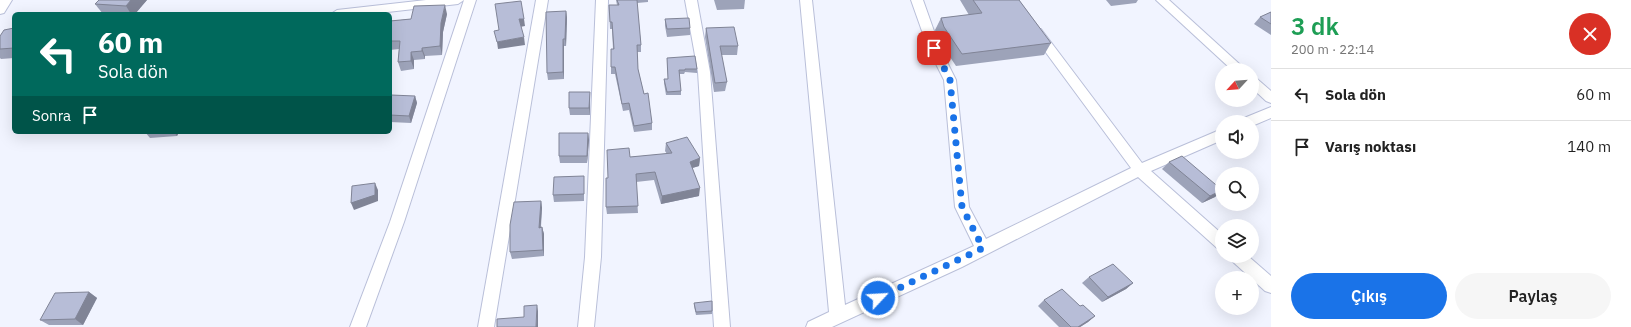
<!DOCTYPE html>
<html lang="tr">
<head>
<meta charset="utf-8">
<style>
	:root { --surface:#fff; --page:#f6f6f6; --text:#222; --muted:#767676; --line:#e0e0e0; --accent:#1a73e8 }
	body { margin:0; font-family:"IBM Plex Sans",sans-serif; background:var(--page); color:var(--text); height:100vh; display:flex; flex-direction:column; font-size:15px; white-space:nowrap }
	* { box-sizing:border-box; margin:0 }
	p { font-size:13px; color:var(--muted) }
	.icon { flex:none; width:22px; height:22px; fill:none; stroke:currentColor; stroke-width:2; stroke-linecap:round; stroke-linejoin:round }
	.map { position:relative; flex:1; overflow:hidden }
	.sheet { display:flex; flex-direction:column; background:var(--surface); width:360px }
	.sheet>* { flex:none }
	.hud { position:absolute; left:12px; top:12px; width:380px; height:122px; border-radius:6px; box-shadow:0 4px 16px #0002; background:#00695c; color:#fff; overflow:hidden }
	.needle { width:26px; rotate:244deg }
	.fabs { position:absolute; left:1215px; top:63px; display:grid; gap:8px }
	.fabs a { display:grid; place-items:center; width:44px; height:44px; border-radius:50%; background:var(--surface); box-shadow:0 4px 16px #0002; font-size:20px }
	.pin { position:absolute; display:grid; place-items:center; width:34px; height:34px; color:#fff; margin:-17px; border-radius:8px; box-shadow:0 2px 6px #0006 }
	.me { position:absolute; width:44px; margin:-22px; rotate:65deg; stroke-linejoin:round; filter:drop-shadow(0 0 3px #0008) }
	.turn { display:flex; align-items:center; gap:14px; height:84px; padding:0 20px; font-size:18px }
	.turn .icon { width:52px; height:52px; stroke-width:2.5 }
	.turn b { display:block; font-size:28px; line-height:34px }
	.then { display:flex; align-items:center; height:38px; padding:0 20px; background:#0003; gap:8px; font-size:15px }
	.round { display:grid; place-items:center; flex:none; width:42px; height:42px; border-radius:21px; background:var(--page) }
	.overview { display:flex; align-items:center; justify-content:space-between; height:68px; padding:0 20px }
	h1 { font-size:24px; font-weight:600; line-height:30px; color:#1e9e55 }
	.primary-button { display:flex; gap:8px; margin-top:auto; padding:8px 20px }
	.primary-button a { flex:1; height:46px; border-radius:24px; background:var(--accent); color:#fff; font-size:16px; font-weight:600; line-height:46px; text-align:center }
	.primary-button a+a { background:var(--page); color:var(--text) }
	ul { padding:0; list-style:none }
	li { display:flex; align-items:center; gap:12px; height:52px; padding:0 20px; border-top:1px solid var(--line) }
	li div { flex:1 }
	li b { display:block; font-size:15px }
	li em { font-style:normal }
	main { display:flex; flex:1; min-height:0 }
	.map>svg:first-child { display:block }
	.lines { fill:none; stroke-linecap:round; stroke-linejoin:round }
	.minor-casing { stroke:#b9bfd9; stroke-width:2 }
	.minor { fill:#fff; fill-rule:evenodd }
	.wall { fill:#9da3b9 }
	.shaded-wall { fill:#808496 }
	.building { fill:#b7bdd7; stroke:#808496 }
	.route { stroke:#1a73e8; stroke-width:7; stroke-dasharray:0 12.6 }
</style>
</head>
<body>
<main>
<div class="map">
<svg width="1271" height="327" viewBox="0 0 1271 327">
	<rect width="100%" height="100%" fill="#f1f4ff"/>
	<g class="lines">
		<defs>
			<g id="minor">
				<polygon points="0,0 12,0 4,13 0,14"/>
				<polygon points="426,0 464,0 458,4 370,14 331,14 337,10"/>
				<polygon points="464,0 476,0 404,222 366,327 350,327 390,222"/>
				<polygon points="536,0 548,0 494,327 478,327"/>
				<polygon points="596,0 608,0 601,257 594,327 578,327 585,257"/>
				<polygon points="685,0 697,0 710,72 730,327 714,327 698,72"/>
				<polygon points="800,0 812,0 845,305 974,246 955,207 944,80 928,48 911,0 923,0 940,48 956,80 969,207 986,239 1131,168 1033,35 1031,32 1033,29 1041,29 1142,163 1222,129 1222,140 1151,171 1222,234 1222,250 1217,248 1138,177 962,267 832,327 806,327 808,322 829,312"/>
				<polygon points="1156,0 1169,0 1246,70 1232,70"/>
				<polygon points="1252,76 1256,78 1271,91 1271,103 1266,101 1252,88"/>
				<polygon points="1271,107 1271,118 1252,126 1252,122 1242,122 1244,118"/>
				<polygon points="1229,256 1248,256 1271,276 1271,293 1265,291 1232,261"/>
			</g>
		</defs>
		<use href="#minor" class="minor-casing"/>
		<use href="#minor" class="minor"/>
	</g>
	<g class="wall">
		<polygon points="99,0 147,0 135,14 103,14 95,4"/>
		<polygon points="616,0 648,0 648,2 637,3 641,45 641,52 637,52 638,69 644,94 652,123 652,130 634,132 629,110 623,111 615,74 611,74 611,67 613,49 612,29 610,29 609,5 617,5"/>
		<polygon points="714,0 745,0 744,9 717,10"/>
		<polygon points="960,0 1019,0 1051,43 1044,55 956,66 938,39 935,30 941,18 969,15"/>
		<polygon points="1106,0 1138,0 1136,3 1111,6"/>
		<polygon points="566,11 567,18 566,46 564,46 564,79 548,80 547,73"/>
		<polygon points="1271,12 1271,35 1254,24 1260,17"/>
		<polygon points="447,14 443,32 442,55 425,56 425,59 414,60 414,69 401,71 398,62 399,49 390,50 390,21 411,19"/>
		<polygon points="665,19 690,28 690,35 667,37 665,26"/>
		<polygon points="14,28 14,58 1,59 0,58 0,36"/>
		<polygon points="706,28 738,46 737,55 721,55 727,82 725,91 714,92 705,37"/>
		<polygon points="667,58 697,69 697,73 685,72 684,74 679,74 681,91 681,95 666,95 664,83 664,79 668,79"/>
		<polygon points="590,92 590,115 570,115 569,108"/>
		<polygon points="415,96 417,103 411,123 390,122 390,100"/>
		<polygon points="145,132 179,132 177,136 150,138"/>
		<polygon points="588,133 589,140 587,163 560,163 559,156"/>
		<polygon points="666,143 700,158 699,166 692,168 699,196 661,204 654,180 636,182 638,213 607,214 606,207 608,178 630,157 667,154 665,151"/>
		<polygon points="1169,162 1222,190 1215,197 1202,203 1162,169"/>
		<polygon points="584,176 584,201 554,202 553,195"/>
		<polygon points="541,201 542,208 541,227 542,227 544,234 544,256 512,259 510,252"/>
		<polygon points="1089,277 1133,283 1126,289 1102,302 1082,283"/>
		<polygon points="89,292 97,298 83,325 49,325 40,320"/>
		<polygon points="1044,300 1080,306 1095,316 1088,322 1080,327 1059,327 1038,306"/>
		<polygon points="694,303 712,311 712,314 696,315 694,306"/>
	</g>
	<g class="shaded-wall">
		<polygon points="131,0 147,0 135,14 131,14 126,6"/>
		<polygon points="445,5 447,14 443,32 442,55 440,46 441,23"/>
		<polygon points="566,11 567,18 566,46 565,39"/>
		<polygon points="519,19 524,19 525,26 520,27"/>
		<polygon points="524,37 525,45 498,49 497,42"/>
		<polygon points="563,39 564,46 564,79 563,72"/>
		<polygon points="422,48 425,56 425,59 422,51"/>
		<polygon points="411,52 414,60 414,69 411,61"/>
		<polygon points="590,92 590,115 589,108"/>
		<polygon points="415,96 417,103 411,123 409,116"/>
		<polygon points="174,132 179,132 177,136"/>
		<polygon points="588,133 589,140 587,163 587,156"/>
		<polygon points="700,158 699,166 689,169 690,162"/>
		<polygon points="375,183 378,190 378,201 354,210 351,203"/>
		<polygon points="700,188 699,196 661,204 662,196"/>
		<polygon points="1222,190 1215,197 1202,203 1210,196"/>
		<polygon points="541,201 542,208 540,234 539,228"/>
		<polygon points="542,227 544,234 544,256 543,250"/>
		<polygon points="1133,283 1126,289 1102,302 1108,297"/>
		<polygon points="89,292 97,298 83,325 75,319"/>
		<polygon points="537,305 538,311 538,327 536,327"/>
		<polygon points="1095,316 1088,322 1080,327 1078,327"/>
	</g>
	<g class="building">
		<polygon points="99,0 131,0 126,6 95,4"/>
		<polygon points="617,0 637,0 641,45 637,45 638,69 644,94 648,93 652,123 634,126 629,103 622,104 615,67 611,67 611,49 614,49 612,22 610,22 609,5 619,5"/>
		<polygon points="973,0 1019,0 1051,43 962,54 944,27 941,18 982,13"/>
		<polygon points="521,1 524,19 519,19 524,37 497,42 494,31 499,30 495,4"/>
		<polygon points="445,5 441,23 440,46 422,48 422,51 411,52 411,61 398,62 400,41 390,41 390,21 411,19 414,6"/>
		<polygon points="566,11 565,39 563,39 563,72 547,73 546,12"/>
		<polygon points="1271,12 1271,24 1260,17"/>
		<polygon points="689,18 690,28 667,29 665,19"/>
		<polygon points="734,27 738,46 720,46 727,82 715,83 706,28"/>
		<polygon points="14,28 14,48 0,49 0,36 4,30"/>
		<polygon points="695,56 697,69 685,69 685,70 679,70 681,91 667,92 664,79 668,79 667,58"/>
		<polygon points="569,92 590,92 589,108 569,108"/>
		<polygon points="391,95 415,96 409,116 390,115 390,100"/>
		<polygon points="559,133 588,133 587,156 559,156"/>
		<polygon points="687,137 700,158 690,162 700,188 662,196 655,172 636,174 638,206 606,207 606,178 608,178 607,150 629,148 630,157 672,153 666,143"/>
		<polygon points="1182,156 1222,190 1210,196 1169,162"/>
		<polygon points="584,176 584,194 553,195 554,177"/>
		<polygon points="375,183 375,195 351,203 352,186"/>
		<polygon points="541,201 539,228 542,227 543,250 510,252 510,225 514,202"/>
		<polygon points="1113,264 1133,283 1108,297 1089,277"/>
		<polygon points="1062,289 1080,306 1083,305 1095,316 1078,327 1071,327 1044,300"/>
		<polygon points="89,292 75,319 40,320 55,293"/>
		<polygon points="712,301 712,311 696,312 694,303"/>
		<polygon points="537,305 536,327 497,327 497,319 524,317 524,306"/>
	</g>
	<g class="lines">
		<polyline class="route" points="878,298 983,248 962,207 950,80 934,48"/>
	</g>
</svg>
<div class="fabs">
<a><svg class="needle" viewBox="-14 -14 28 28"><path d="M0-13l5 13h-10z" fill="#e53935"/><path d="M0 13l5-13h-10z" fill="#767676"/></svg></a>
<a><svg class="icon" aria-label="sound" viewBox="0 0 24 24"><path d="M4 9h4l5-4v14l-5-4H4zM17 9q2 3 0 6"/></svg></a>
<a><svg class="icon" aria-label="search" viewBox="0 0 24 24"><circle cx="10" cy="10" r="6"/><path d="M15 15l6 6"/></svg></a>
<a><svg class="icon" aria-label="layers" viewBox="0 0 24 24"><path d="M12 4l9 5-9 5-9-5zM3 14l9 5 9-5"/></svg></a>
<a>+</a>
</div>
<div class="pin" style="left:934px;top:48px;background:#d93025"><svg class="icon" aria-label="arrive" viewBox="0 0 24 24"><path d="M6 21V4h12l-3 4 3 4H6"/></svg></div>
<svg class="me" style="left:878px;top:298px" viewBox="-20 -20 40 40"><circle r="17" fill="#1a73e8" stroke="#fff" stroke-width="3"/><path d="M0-11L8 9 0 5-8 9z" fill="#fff"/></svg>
<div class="hud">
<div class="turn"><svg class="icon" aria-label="left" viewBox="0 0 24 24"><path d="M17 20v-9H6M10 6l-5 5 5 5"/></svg><div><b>60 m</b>Sola dön</div></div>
<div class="then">Sonra<svg class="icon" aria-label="arrive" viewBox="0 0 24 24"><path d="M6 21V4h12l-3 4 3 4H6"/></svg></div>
</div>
</div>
<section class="sheet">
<div class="overview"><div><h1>3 dk</h1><p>200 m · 22:14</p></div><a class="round" style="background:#d93025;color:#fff"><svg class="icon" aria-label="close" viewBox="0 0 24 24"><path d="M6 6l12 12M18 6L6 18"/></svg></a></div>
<ul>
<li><svg class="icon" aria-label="left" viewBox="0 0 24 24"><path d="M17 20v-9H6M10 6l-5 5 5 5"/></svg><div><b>Sola dön</b></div><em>60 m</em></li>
<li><svg class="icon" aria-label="arrive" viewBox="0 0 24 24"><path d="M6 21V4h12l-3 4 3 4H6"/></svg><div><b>Varış noktası</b></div><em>140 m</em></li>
</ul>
<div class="primary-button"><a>Çıkış</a><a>Paylaş</a></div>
</section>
</main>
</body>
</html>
